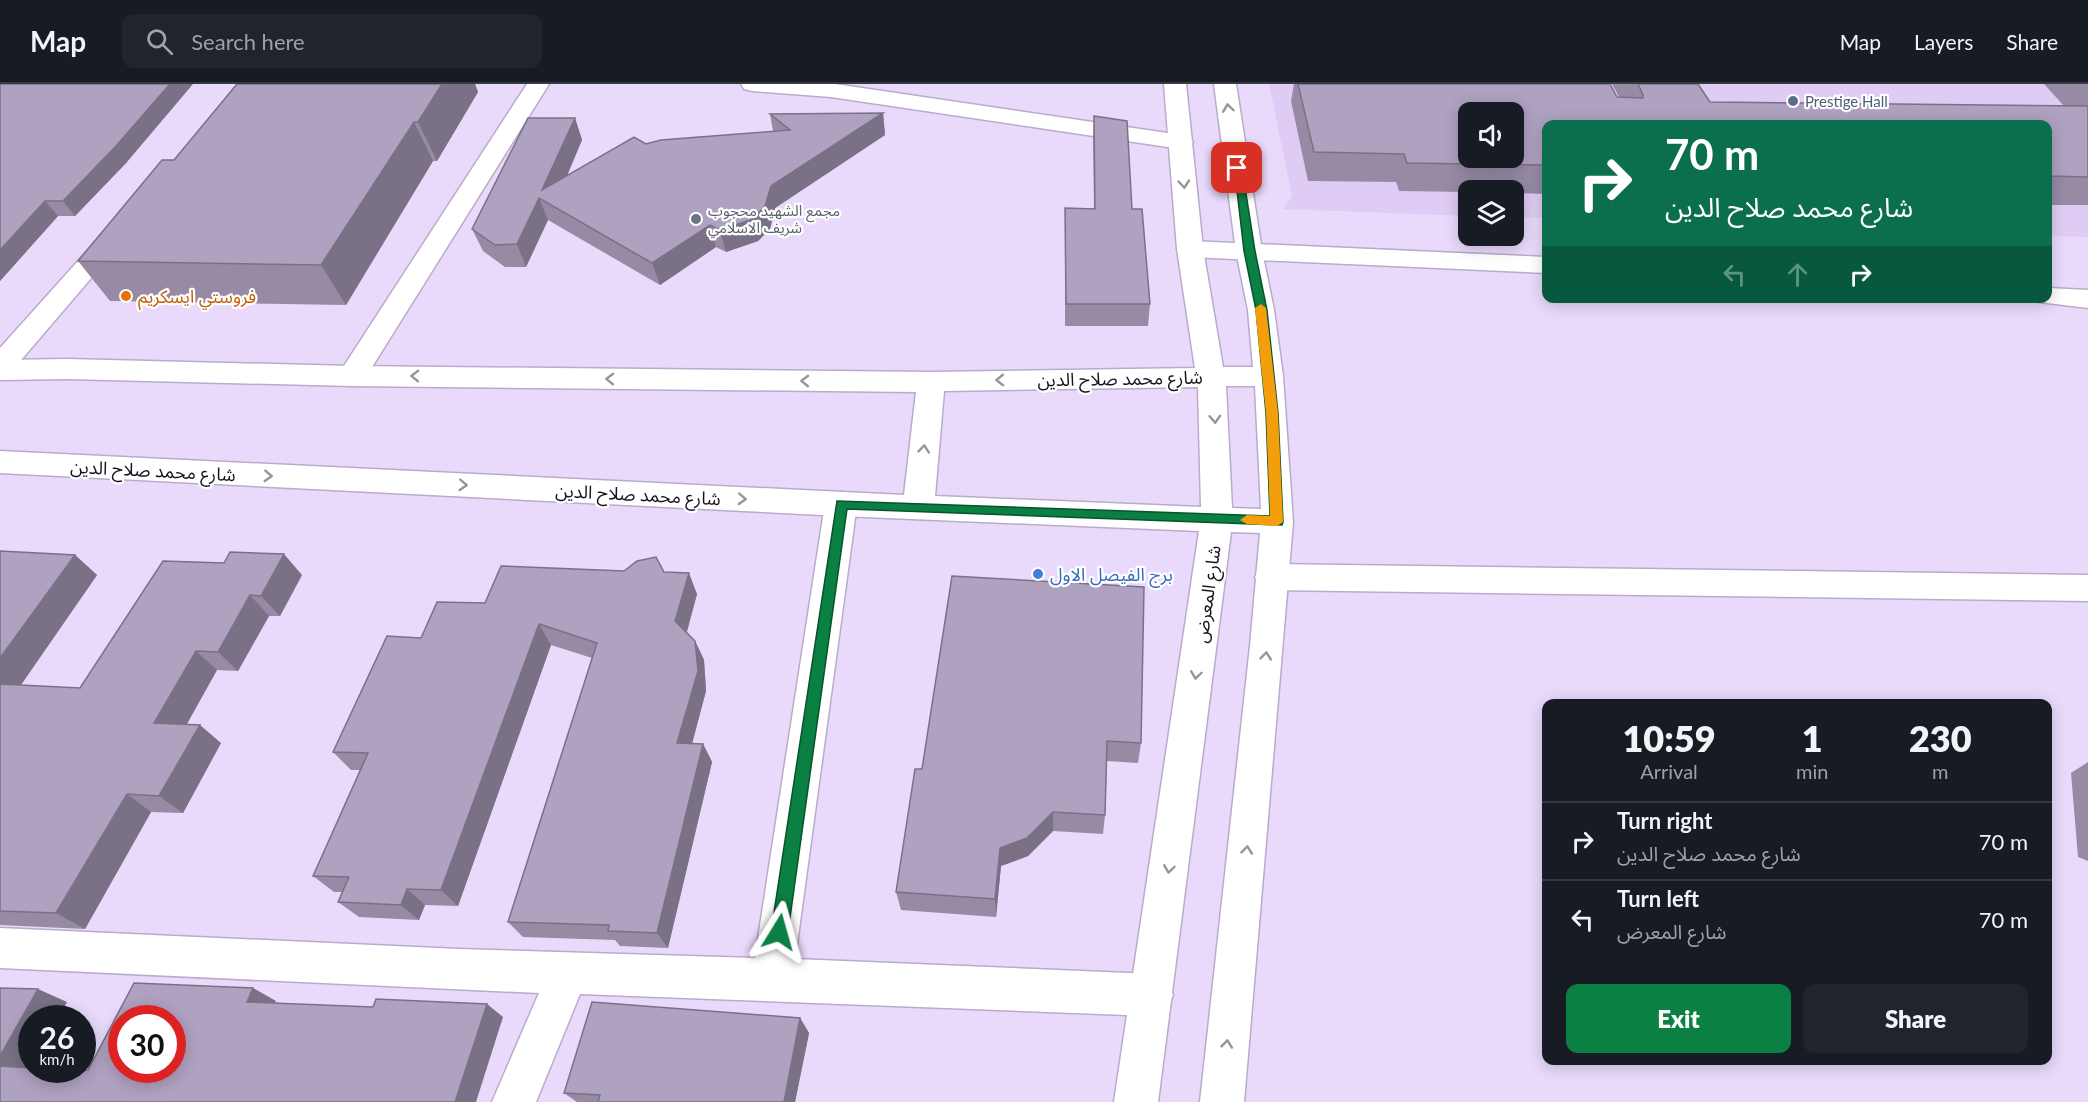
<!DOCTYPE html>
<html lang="en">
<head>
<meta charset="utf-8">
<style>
	:root { --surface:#171b24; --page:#20242c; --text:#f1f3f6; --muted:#9ea1a6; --line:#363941; --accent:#0b8043 }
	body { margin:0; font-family:Lato,"Noto Sans Arabic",sans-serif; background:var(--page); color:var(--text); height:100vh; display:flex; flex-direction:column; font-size:22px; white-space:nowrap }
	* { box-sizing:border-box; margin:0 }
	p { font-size:20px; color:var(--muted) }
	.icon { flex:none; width:33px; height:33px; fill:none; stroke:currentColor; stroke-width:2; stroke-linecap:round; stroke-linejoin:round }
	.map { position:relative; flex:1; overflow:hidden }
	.sheet { position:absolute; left:1542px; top:615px; width:510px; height:366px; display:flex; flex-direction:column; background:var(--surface); border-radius:12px; box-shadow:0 3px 15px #0003 }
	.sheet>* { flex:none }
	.banner { position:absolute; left:1542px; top:36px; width:510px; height:183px; border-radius:12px; box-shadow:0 3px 15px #0003; background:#0b6e4f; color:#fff; overflow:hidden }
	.controls { position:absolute; left:1458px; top:18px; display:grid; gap:12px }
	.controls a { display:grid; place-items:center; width:66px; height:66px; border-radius:12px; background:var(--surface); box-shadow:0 3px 15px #0003; font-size:30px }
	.speed { position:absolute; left:18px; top:921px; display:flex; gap:12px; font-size:30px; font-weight:700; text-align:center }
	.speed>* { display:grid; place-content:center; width:78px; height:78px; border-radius:50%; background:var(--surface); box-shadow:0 3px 15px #0003; line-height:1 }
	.speed small { font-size:15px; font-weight:400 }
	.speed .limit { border:9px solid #d22; background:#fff; color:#111 }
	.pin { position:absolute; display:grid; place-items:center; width:51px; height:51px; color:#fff; margin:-26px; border-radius:12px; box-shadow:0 3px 9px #0006 }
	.me { position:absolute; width:66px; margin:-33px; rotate:8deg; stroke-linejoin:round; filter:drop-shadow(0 0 4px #0008) }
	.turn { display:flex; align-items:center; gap:21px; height:126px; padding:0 24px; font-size:27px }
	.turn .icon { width:78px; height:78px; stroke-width:2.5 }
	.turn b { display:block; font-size:42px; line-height:51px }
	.lanes { display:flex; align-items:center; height:57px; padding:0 24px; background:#0003; justify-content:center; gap:30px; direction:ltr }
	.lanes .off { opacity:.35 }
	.eta { display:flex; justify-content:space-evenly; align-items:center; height:102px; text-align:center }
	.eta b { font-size:36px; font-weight:800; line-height:42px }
	.button { display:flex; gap:12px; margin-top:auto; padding:12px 24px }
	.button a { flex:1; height:69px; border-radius:12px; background:var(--accent); color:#fff; font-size:24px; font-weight:800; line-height:69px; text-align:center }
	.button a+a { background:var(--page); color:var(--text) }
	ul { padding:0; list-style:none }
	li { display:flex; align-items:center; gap:18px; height:78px; padding:0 24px; border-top:2px solid var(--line) }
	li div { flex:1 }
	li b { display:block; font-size:22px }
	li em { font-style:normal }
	header { display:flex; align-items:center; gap:36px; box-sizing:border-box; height:84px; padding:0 30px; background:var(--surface); border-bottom:2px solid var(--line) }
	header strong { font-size:28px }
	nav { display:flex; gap:33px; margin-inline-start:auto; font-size:21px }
	.search { width:420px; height:54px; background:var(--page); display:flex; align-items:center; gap:15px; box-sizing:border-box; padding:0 21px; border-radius:12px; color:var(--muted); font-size:22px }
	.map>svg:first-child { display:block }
	.built { fill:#dfccf4; fill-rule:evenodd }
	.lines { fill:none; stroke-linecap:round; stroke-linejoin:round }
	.minor-casing { stroke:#baabcb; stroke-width:3 }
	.major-casing { stroke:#baabcb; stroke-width:3 }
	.minor { fill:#fff; fill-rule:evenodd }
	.major { fill:#fff; fill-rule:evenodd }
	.wall { fill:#968aa5 }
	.shaded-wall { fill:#7a7186 }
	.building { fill:#afa1c0; stroke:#7a7186; stroke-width:1.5; fill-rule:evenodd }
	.oneway { stroke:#97949a }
	.route { fill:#0b8043; stroke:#07532c; stroke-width:1.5 }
	.slow { fill:#f59e0b }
	.service-dot { fill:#5c6f8a; stroke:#fff; stroke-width:2 }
	.worship-dot { fill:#6b7280; stroke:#fff; stroke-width:2 }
	.food-dot { fill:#e8710a; stroke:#fff; stroke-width:2 }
	.shop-dot { fill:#3f7fe0; stroke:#fff; stroke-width:2 }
	.labels { text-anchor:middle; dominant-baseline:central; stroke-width:4.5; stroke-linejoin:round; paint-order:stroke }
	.far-service-label { font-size:15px; fill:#4e5e75; stroke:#fff; text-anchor:start }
	.far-worship-label { font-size:15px; fill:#5b616d; stroke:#fff; text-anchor:start }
	.food-label { font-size:18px; fill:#c56008; stroke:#fff; text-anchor:start }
	.street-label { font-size:18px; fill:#18121e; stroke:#fff }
	.shop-label { font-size:18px; fill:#366cbe; stroke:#fff; text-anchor:start }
</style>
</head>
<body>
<header>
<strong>Map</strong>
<div class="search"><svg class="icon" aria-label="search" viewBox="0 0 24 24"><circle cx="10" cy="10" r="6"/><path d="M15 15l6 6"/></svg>Search here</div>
<nav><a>Map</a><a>Layers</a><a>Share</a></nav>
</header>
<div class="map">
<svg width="2088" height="1018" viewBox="0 0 2088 1018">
	<rect width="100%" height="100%" fill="#e9dafb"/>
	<path class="built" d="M1269 0H2088V153L2048 152V40H1546V134L1514 133V106H1468V132L1283 125 1292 112ZM1468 28H1514V74H1468Z"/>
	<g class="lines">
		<defs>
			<g id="minor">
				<polygon points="527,0 549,0 362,299 352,302 342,299 338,292 342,285"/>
				<polygon points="741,0 835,0 1181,51 1189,53 1193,58 1189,63 1181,65 831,13 752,7 744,5"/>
				<polygon points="113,145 122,148 126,153 122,158 10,289 0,291 0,264 104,148"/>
				<polygon points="1190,157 1546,173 1546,189 1190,173 1181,171 1177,165 1181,159"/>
				<polygon points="2048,204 2088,206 2088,224 2039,218 2036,214 2048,214"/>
				<polygon points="841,408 852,412 857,420 795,875 1152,890 1167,896 1173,911 1167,926 1152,932 580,910 536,1018 492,1018 539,909 0,884 0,844 459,865 755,874 825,420 830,412"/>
				<polygon points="1271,480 2088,491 2088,517 1271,506 1259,502 1255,493 1259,484"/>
			</g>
			<path id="major" d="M1164 0H1186L1203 165 1223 283H1253L1248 226 1236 167 1214 0H1236L1262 167 1274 226 1283 292 1293 438 1244 1018H1200L1250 562 1260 449 1231 448 1158 1018H1114L1199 447 841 432 0 389V367L904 411 916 308 352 302 68 295 0 296V276L68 275 352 282 931 288 1195 284 1177 165ZM1226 302H1255L1261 425 1232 424ZM1198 303 1201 423 935 412 944 307Z"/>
		</defs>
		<use href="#minor" class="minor-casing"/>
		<use href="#major" class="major-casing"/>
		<use href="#minor" class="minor"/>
		<use href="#major" class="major"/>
	</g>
	<g class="wall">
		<polygon points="0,0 127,78 75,132 58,132 0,197"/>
		<polygon points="442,0 475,0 478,8 437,77 433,77 346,221 110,217 78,177 174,76"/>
		<polygon points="1294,0 1610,0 1617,13 1619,13 1612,0 1698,0 1710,18 2064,22 2044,0 2088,0 2088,121 2048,121 2048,40 1546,40 1546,110 1514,109 1514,106 1468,106 1468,108 1399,107 1396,98 1308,97 1291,17"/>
		<polygon points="883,29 885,51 775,124 770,145 758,157 726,168 716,163 660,201 548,136 526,183 505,183 483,167 472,145 575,34 582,56 567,92 646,60 773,47 770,30"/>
		<polygon points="1094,32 1132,125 1150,220 1148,242 1065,242 1065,124 1094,125 1093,54"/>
		<polygon points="0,467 75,471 97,491 21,601 80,604 163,477 302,491 280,532 269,532 238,587 217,586 186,640 221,659 183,729 151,728 85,845 0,841"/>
		<polygon points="624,487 664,488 697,510 687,548 695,557 704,576 706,607 692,660 703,660 712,678 668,864 620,862 615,856 523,853 508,838 592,574 551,561 458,822 425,821 419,836 359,833 338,818 342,808 334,808 313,792 360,686 351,686 333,668 421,554 485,519"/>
		<polygon points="952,492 1141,659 1138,679 1107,677 1105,731 1103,750 1053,747 1028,772 1001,782 996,833 901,826 896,808 922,685"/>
		<polygon points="2088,678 2088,777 2078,773 2071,689"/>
		<polygon points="800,934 809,949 795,1018 577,1018 564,1009"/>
	</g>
	<g class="shaded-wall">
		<polygon points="170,0 193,0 127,78 75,132 63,117"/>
		<polygon points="442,0 475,0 478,8 437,77 418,38"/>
		<polygon points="883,29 885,51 775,124 770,145 758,157 726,168 720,146 771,102"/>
		<polygon points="575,34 582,56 554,122 542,106"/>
		<polygon points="414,38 433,77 346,221 321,181"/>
		<polygon points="539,114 548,136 526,183 517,160"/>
		<polygon points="45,117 58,132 0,197 0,166"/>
		<polygon points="710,141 716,163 660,201 652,179"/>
		<polygon points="284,470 302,491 280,532 261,512"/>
		<polygon points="75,471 97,491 9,618 0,612 0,574"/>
		<polygon points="689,489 697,510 684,557 675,537"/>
		<polygon points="250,511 269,532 238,587 218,568"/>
		<polygon points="539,540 551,561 458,822 441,806"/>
		<polygon points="695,557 704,576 706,607 687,678 677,659"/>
		<polygon points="196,567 217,586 177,658 154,639"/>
		<polygon points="200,641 221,659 183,729 159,712"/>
		<polygon points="703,660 712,678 668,864 657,849"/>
		<polygon points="127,710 151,728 85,845 56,829"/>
		<polygon points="1053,728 1053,747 1028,772 1001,782 996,833 995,815 1000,764"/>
		<polygon points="407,805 425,821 419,836 401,821"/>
		<polygon points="253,904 276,917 270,931 247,918"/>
		<polygon points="38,905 67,918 58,934 32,934 32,983 26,993 0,984 0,972"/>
		<polygon points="487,920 503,933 476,1018 455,1018"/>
		<polygon points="800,934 809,949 795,1018 784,1018"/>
	</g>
	<g class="building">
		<polygon points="0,0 170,0 116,62 63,117 45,117 0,166"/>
		<polygon points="237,0 442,0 418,38 414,38 321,181 78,177 162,76 174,76"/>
		<path d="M1298 0H1610L1617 13 1643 14V11L1638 0H1698L1710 18 2088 22V93L2048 92V40H1546V81L1407 79 1404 70 1314 68ZM1468 28H1514V74H1468Z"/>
		<polygon points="883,29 771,102 765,122 753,135 720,146 710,141 652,179 539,114 517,160 495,161 472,145 528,34 575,34 542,106 634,53 646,60 661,56 790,46 770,30"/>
		<polygon points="1094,32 1127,37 1132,125 1142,125 1150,220 1066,220 1065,124 1095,125"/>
		<polygon points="0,467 75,471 0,574"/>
		<polygon points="230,468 284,470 261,512 250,511 218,568 196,567 154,639 200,641 159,712 127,710 56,829 0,827 0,600 80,604 163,477 224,479"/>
		<polygon points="656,473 664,488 689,489 675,537 695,557 698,587 677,659 703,660 657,849 608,847 609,841 508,838 597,559 539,540 441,806 407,805 401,821 338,818 349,793 313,792 368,669 333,668 387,552 421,554 437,518 485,519 501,482 624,487 637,477"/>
		<polygon points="952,492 1144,503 1141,659 1107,657 1105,731 1053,728 1027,754 1000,764 995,815 896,808 915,685 922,685"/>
		<path d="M134 899 253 904 247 918 373 923 376 915 487 920 455 1018H0V982L32 984V986H88ZM122 934H172V986H122Z"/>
		<polygon points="0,904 38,905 0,972"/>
		<polygon points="592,918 800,934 784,1018 598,1018 600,1011 564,1009"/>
	</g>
	<defs><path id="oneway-chevron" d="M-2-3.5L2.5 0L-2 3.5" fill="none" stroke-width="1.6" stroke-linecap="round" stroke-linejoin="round" transform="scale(1.5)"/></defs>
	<g class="oneway">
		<use href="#oneway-chevron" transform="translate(1228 24) rotate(-98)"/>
		<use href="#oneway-chevron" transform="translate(1184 100) rotate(85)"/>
		<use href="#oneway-chevron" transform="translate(415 292) rotate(-179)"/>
		<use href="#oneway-chevron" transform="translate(610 295) rotate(-179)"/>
		<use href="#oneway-chevron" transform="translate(1000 296) rotate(179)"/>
		<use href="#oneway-chevron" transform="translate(805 297) rotate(-179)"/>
		<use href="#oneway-chevron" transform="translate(1215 335) rotate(87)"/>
		<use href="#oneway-chevron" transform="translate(924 365) rotate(-84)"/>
		<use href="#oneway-chevron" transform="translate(268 392) rotate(3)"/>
		<use href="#oneway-chevron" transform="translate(463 401) rotate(3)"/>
		<use href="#oneway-chevron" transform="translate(742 415) rotate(3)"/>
		<use href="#oneway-chevron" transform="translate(1266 572) rotate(-84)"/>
		<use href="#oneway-chevron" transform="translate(1196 591) rotate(98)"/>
		<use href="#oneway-chevron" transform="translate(1247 766) rotate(-84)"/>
		<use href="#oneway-chevron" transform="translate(1169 785) rotate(98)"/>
		<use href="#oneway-chevron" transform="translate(1227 960) rotate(-84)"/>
	</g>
	<polygon class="route" points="1234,81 1242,84 1255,167 1267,226 1278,329 1283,438 1282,441 847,425 788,848 785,853 779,856 773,853 771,848 837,417 1270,432 1266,329 1256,226 1244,167"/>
	<polygon class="slow" points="1261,220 1266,224 1278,329 1283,438 1277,442 1247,440 1240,436 1247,431 1270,432 1266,329 1255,224"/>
	<circle class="service-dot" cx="1793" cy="17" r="6"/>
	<circle class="worship-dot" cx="696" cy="135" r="6"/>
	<circle class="food-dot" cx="126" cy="212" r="6"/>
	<circle class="shop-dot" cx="1038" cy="490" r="6"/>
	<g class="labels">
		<g class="far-service-label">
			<text x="1805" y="17">Prestige Hall</text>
		</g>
		<g class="far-worship-label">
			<text x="708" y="126">مجمع الشهيد محجوب<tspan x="708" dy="17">شريف الاسلامي</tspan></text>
		</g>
		<g class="food-label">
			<text x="138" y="212">فروستي ايسكريم</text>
		</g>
		<g class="street-label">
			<text transform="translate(1120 294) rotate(-1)">شارع محمد صلاح الدين</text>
			<text transform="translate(153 386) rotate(3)">شارع محمد صلاح الدين</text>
			<text transform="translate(638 410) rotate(3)">شارع محمد صلاح الدين</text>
			<text transform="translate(1207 510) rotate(-82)">شارع المعرض</text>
		</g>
		<g class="shop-label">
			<text x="1050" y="490">برج الفيصل الاول</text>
		</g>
	</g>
</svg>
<div class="controls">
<a><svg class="icon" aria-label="sound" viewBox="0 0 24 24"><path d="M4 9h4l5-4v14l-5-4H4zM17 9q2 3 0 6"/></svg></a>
<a><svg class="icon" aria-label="layers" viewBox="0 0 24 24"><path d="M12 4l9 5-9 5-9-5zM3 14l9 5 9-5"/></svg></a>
</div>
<div class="speed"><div>26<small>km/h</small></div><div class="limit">30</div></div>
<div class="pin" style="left:1237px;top:84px;background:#d93025"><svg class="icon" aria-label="arrive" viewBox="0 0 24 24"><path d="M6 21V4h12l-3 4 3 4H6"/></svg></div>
<svg class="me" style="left:779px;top:848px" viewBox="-20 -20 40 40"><path d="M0-17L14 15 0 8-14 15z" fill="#0b8043" stroke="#fff" stroke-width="4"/></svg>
<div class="banner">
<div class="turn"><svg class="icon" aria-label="right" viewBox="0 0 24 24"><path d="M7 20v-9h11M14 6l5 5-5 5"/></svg><div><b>70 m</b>شارع محمد صلاح الدين</div></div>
<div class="lanes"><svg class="icon off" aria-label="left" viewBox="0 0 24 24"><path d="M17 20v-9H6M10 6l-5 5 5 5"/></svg><svg class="icon off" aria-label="ahead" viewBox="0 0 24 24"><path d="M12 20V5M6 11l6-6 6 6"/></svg><svg class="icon" aria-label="right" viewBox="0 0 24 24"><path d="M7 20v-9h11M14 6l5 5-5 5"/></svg></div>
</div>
<section class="sheet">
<div class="eta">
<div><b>10:59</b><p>Arrival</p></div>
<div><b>1</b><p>min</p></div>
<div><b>230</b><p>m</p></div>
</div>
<ul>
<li><svg class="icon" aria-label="right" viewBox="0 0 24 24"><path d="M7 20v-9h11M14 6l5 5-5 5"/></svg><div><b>Turn right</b><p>شارع محمد صلاح الدين</p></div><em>70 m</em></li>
<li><svg class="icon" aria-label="left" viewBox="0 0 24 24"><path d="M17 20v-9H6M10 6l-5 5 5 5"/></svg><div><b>Turn left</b><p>شارع المعرض</p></div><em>70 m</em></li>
</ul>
<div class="button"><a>Exit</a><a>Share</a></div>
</section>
</div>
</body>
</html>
